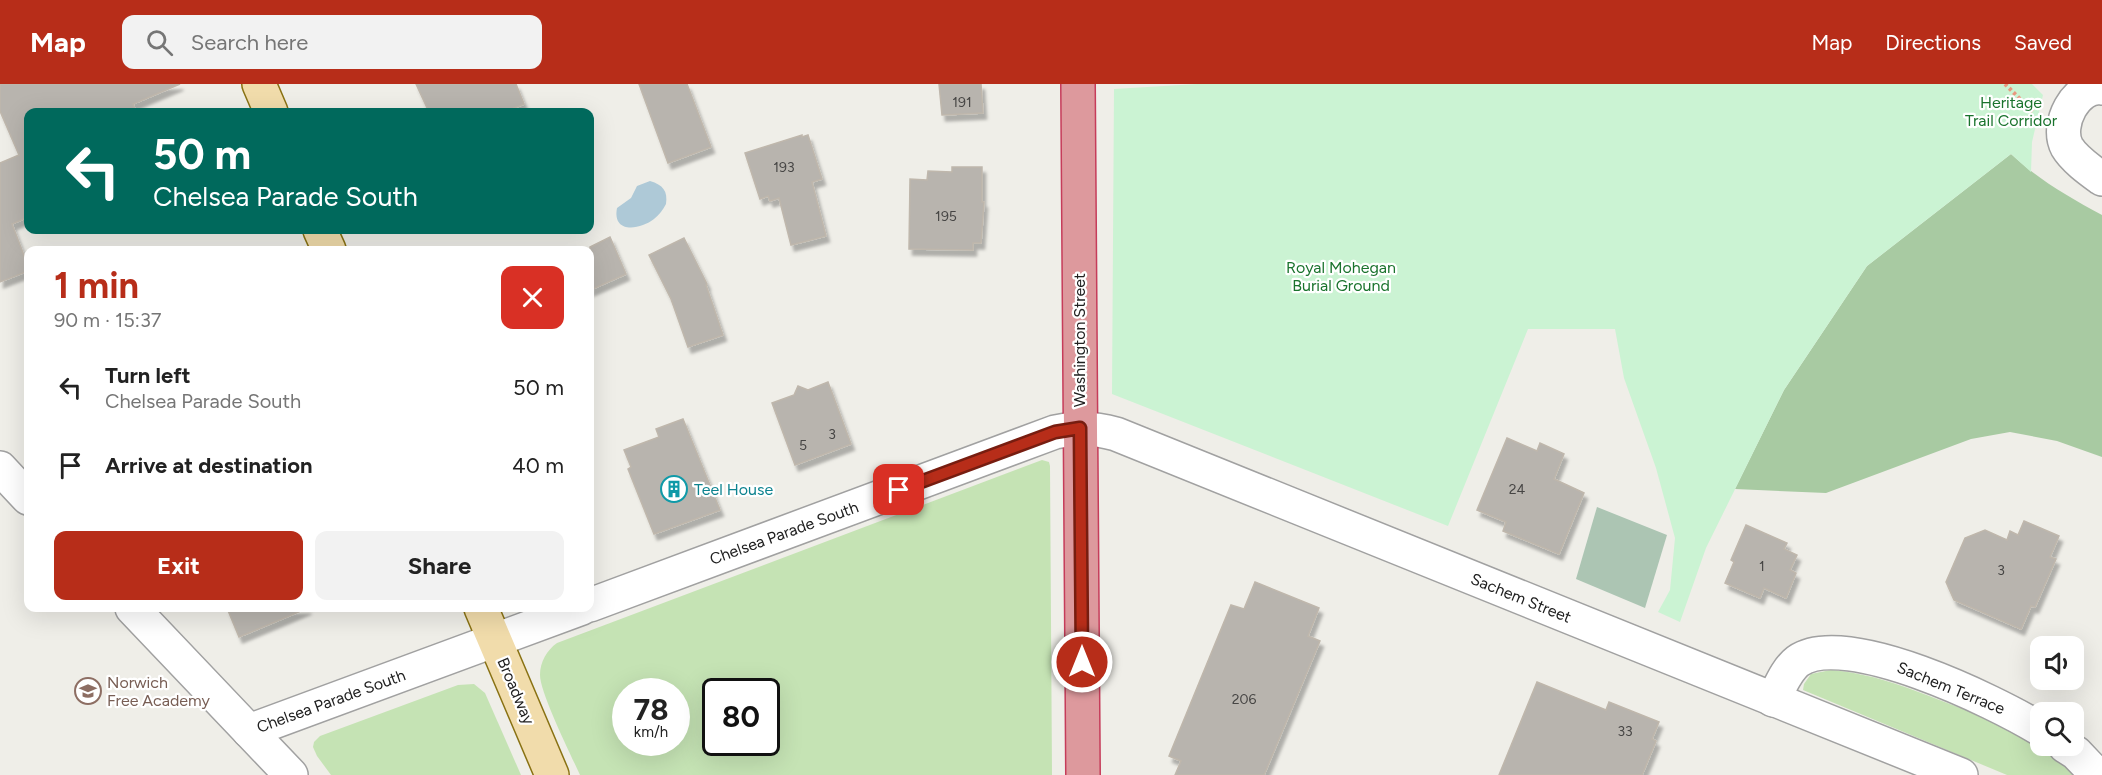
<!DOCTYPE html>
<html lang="en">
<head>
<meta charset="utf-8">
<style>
	:root { --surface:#fff; --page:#f2f2f2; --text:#222; --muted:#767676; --accent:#b72d19 }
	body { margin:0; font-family:Figtree,sans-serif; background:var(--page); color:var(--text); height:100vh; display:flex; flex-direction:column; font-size:22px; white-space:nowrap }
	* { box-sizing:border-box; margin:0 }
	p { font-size:20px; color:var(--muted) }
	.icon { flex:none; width:33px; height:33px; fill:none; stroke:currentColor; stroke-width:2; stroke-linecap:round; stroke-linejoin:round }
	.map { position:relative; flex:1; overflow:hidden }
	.drawer { position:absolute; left:24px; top:162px; width:570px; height:366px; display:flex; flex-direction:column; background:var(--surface); border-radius:12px; box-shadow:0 6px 24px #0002 }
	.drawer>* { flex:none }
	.top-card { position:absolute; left:24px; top:24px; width:570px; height:126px; border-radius:12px; box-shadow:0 6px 24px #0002; background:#00695c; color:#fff; overflow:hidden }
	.buttons { position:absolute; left:2030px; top:552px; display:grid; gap:12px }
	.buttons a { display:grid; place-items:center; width:54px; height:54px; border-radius:12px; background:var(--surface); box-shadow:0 6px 24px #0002; font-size:30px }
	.speed { position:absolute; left:612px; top:594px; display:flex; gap:12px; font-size:30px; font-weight:700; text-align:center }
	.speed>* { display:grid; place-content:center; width:78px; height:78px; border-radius:50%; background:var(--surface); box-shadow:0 6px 24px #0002; line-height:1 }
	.speed small { font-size:15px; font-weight:400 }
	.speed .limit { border:3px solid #111; border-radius:9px; background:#fff; color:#111 }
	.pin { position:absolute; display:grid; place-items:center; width:51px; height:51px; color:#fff; margin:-26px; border-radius:12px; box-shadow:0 3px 9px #0006 }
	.me { position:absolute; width:66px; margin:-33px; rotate:0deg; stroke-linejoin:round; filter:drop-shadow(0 0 4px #0008) }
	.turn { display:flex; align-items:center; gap:21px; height:126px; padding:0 30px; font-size:27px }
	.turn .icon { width:78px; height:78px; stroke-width:2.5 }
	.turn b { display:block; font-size:42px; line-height:51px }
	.round { display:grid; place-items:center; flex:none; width:63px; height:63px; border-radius:12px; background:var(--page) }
	.head { display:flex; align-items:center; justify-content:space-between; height:102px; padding:0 30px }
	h1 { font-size:36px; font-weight:700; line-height:45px; color:var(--accent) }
	.cta { display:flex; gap:12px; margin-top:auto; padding:12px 30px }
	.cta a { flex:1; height:69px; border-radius:12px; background:var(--accent); color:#fff; font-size:24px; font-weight:700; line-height:69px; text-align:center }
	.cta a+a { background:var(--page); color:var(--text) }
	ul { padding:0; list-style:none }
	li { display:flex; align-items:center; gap:18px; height:78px; padding:0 30px }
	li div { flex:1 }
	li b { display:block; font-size:22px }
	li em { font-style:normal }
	header { display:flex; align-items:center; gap:36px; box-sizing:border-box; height:84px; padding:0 30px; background:var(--accent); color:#fff }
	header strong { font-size:28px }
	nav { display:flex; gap:33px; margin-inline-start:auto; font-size:21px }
	.search { width:420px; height:54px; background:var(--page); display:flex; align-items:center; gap:15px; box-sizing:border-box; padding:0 21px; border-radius:12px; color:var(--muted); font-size:22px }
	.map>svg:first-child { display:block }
	.grass { fill:#c5e3b4; fill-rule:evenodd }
	.forest { fill:#a8caa2 }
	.cemetery { fill:#acc5b3 }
	.park { fill:#cbf3d3 }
	.water { fill:#aec9d7 }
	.building { fill:#b8b4ae; stroke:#bfb7ac; stroke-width:1.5; filter:url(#shadow) }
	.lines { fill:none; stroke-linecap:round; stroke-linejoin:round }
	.minor-casing { stroke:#a1a1a1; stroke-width:36 }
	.major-casing { stroke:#897213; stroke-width:36 }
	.highway-casing { stroke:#c63c5a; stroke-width:36 }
	.path { stroke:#e9987f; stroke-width:4; stroke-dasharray:3 3; stroke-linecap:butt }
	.minor { stroke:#fff; stroke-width:33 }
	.major { stroke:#f1dcab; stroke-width:33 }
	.highway { stroke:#dd999d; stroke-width:33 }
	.route-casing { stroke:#771d10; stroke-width:15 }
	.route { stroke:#b72d19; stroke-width:10 }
	.labels { text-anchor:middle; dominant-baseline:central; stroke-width:4.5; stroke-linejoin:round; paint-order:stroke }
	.number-label { font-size:14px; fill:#464544 }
	.park-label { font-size:16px; fill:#1a732d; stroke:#fff }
	.street-label { font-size:16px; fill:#202020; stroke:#fff }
	.culture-label { font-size:16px; fill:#0d838f; stroke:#fff; text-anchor:start }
	.education-label { font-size:16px; fill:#785e54; stroke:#fff; text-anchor:start }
</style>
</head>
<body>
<header>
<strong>Map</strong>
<div class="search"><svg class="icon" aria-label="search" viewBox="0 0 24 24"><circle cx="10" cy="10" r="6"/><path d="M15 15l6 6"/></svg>Search here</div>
<nav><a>Map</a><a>Directions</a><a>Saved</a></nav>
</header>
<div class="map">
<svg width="2102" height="691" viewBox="0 0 2102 691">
	<defs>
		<filter id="shadow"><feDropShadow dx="3.5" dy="6" stdDeviation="1.5" flood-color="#0004"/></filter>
	</defs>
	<rect width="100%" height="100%" fill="#efeee8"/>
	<g class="grass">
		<path d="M1042 376 1049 378 1050 382 1052 691H580C571 671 540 609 540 591 540 578 547 566 557 559ZM626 608H676V658H626ZM716 608H766V658H716Z"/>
		<path d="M1831 586C1873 590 1904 602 1942 617 1990 635 2039 654 2075 691H2007L1803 606 1804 600 1811 590Z"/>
		<polygon points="474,600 485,609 521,691 331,691 317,672 313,663 314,658 320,652 458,601"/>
	</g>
	<path class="forest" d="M2011 70C2039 96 2069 113 2102 131V373L2057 357 2010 348 1971 355 1826 409 1735 405 1784 306 1867 182Z"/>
	<polygon class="cemetery" points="1597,423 1667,451 1645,524 1576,495"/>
	<polygon class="park" points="1197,0 2032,0 2043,11 2032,58 2031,88 2011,70 1867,182 1784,306 1706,464 1680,538 1658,528 1670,506 1675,454 1656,384 1624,294 1615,245 1528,245 1448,442 1112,310 1114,5"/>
	<path class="water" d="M650 97C663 101 668 107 666 120 663 126 659 131 654 135 640 146 612 150 617 124L631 114 637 102Z"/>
	<g class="building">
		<polygon points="0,0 180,0 133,20 136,28 28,28 28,133 12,140 28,182 28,187 0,198 0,79 19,71 0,27"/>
		<polygon points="416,0 516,0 524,20 504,28 429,28"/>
		<polygon points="639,0 687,0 711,63 668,79"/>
		<polygon points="939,0 981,0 983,29 942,31"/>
		<polygon points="802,51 802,53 808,51 822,95 812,98 826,152 791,161 779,114 770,117 768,112 760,115 745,69"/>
		<polygon points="952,83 982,83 982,118 984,118 981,159 973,159 973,166 909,165 910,95 927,96 928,87 952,88"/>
		<polygon points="610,153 626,190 590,206 590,163"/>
		<polygon points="684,154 707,200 706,201 723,251 688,263 671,215 649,171"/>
		<polygon points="828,298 851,360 795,381 772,319 794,311 798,302 808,306"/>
		<polygon points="683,335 720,426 654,450 628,385 631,383 624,366 659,353 656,345"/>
		<polygon points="1507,354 1537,367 1540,359 1564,370 1554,395 1584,409 1559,470 1503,447 1506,438 1477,426"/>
		<polygon points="2024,437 2059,452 2050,473 2056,475 2035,523 2031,522 2021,545 1954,516 1946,498 1965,454 1985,446 2007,456 2010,447 2018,451"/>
		<polygon points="1746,441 1787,459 1784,465 1797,471 1790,486 1796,489 1786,514 1764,504 1760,514 1725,499 1734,478 1731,476"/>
		<polygon points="1255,498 1319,524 1308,552 1320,557 1264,691 1175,691 1181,677 1169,672 1231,521 1244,525"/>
		<polygon points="227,524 308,524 239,553"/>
		<polygon points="1537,598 1606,626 1609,618 1659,638 1652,655 1656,657 1642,691 1499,691"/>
	</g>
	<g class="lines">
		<defs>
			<g id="minor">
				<path d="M2102 4C2076 0 2055 41 2067 63 2074 75 2091 87 2102 95"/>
				<polyline points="0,384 28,414"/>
				<path d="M590 521 1055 348C1077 343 1095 344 1116 350L1961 691"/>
				<polyline points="132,524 291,691"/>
				<path d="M1773 616C1780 603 1786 586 1798 577 1845 544 1996 618 2040 645"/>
				<polyline points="249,647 582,524"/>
				<polyline points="2065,662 2076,669 2097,691"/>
			</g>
			<g id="major">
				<polyline points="259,0 271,28"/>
				<polyline points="320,146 329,166"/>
				<polyline points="481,524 552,691"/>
			</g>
			<polyline id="highway" points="1078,0 1083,691"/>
		</defs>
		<use href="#minor" class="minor-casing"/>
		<use href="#major" class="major-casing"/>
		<use href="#highway" class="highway-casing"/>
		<polyline class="path" points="2005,0 2034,29"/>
		<use href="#minor" class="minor"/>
		<use href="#major" class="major"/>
		<use href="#highway" class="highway"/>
	</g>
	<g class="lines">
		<defs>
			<polyline id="route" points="899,406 1055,348 1080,344 1082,578"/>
		</defs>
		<use href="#route" class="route-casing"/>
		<use href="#route" class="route"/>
	</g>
	<defs>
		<symbol id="building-ring" viewBox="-11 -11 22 22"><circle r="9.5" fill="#fff" stroke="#0f9aa8" stroke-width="1.5"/><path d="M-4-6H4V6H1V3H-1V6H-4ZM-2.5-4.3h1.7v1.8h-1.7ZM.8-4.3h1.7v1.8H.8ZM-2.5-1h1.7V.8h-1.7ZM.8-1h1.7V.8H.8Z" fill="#0f9aa8"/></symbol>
		<symbol id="school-ring" viewBox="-11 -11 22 22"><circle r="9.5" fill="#fff" stroke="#8d6e63" stroke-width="1.5"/><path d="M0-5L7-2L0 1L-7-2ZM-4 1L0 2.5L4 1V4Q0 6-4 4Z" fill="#8d6e63"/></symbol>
	</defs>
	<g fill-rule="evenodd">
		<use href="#building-ring" x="659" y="390" width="30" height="30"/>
		<use href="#school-ring" x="73" y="592" width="30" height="30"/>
	</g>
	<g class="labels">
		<g class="number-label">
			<text x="962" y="18">191</text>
			<text x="784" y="83">193</text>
			<text x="946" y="132">195</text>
			<text x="832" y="350">3</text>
			<text x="803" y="361">5</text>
			<text x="1517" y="405">24</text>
			<text x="1762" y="482">1</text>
			<text x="2001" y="486">3</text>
			<text x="1244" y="615">206</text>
			<text x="1625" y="647">33</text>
		</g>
		<g class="park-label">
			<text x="2011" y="18">Heritage<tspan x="2011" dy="18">Trail Corridor</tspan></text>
			<text x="1341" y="183">Royal Mohegan<tspan x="1341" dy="18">Burial Ground</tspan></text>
		</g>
		<g class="street-label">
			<text transform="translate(1079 256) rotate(-90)">Washington Street</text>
			<text transform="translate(784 449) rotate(-20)">Chelsea Parade South</text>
			<text transform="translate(1521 514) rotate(22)">Sachem Street</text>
			<text transform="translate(1951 604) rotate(22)">Sachem Terrace</text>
			<text transform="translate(516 607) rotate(67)">Broadway</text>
			<text transform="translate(331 617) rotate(-20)">Chelsea Parade South</text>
		</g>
		<g class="culture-label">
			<text x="694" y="405">Teel House</text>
		</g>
		<g class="education-label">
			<text x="107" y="598">Norwich<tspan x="107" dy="18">Free Academy</tspan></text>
		</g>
	</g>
</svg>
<div class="buttons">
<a><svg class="icon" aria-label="sound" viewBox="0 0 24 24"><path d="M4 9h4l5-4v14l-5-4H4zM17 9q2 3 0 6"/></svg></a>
<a><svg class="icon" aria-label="search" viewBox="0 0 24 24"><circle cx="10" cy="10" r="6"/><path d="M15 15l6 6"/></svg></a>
</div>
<div class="speed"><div>78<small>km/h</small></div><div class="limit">80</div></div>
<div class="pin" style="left:899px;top:406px;background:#d93025"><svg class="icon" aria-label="arrive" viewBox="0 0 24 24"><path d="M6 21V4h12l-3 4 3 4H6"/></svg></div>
<svg class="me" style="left:1082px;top:578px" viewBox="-20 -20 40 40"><circle r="17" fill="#b72d19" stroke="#fff" stroke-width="3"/><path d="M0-11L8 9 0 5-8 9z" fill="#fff"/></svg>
<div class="top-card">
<div class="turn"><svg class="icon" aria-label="left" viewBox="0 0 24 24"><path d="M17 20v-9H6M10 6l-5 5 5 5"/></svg><div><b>50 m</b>Chelsea Parade South</div></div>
</div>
<section class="drawer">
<div class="head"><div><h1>1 min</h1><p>90 m · 15:37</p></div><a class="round" style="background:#d93025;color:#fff"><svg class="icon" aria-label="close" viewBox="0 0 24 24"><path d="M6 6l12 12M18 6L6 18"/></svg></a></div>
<ul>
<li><svg class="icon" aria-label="left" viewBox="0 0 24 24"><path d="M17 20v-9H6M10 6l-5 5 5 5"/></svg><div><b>Turn left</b><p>Chelsea Parade South</p></div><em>50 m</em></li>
<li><svg class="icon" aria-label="arrive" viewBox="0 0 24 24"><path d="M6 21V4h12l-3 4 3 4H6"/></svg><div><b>Arrive at destination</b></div><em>40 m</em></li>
</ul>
<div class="cta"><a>Exit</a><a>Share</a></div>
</section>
</div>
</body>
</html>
